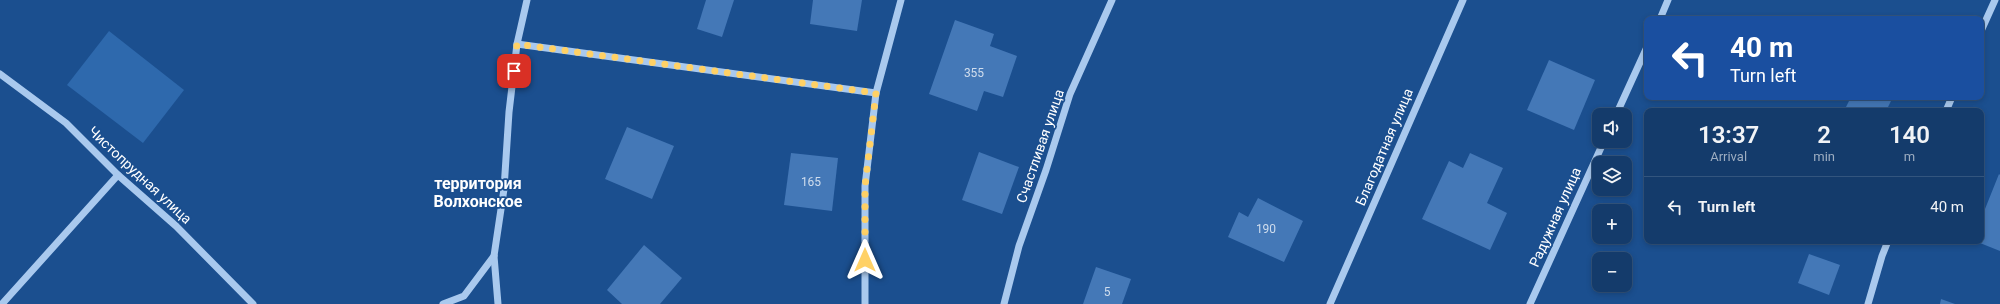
<!DOCTYPE html>
<html lang="en">
<head>
<meta charset="utf-8">
<style>
	:root { --surface:#143b6b; --page:#1d4271; --text:#f1f3f6; --muted:#9dadc1; --line:#33557e }
	body { margin:0; font-family:Roboto,sans-serif; background:var(--page); color:var(--text); height:100vh; display:flex; flex-direction:column; font-size:15px; white-space:nowrap }
	* { box-sizing:border-box; margin:0 }
	p { font-size:13px; color:var(--muted) }
	.icon { flex:none; width:22px; height:22px; fill:none; stroke:currentColor; stroke-width:2; stroke-linecap:round; stroke-linejoin:round }
	.map { position:relative; flex:1; overflow:hidden }
	.side { position:absolute; left:1644px; top:108px; width:340px; height:136px; display:flex; flex-direction:column; background:var(--surface); border-radius:8px; box-shadow:0 2px 6px #0003,0 0 0 1px var(--line) }
	.side>* { flex:none }
	.guide { position:absolute; left:1644px; top:16px; width:340px; height:84px; border-radius:8px; box-shadow:0 2px 6px #0003,0 0 0 1px var(--line); background:#1a4fa0; color:#fff; overflow:hidden }
	.tools { position:absolute; left:1592px; top:108px; display:grid; gap:8px }
	.tools a { display:grid; place-items:center; width:40px; height:40px; border-radius:8px; background:var(--surface); box-shadow:0 2px 6px #0003,0 0 0 1px var(--line); font-size:20px }
	.pin { position:absolute; display:grid; place-items:center; width:34px; height:34px; color:#fff; margin:-17px; border-radius:8px; box-shadow:0 2px 6px #0006 }
	.me { position:absolute; width:44px; margin:-22px; rotate:0deg; stroke-linejoin:round; filter:drop-shadow(0 0 3px #0008) }
	.turn { display:flex; align-items:center; gap:14px; height:84px; padding:0 20px; font-size:18px }
	.turn .icon { width:52px; height:52px; stroke-width:2.5 }
	.turn b { display:block; font-size:28px; line-height:34px }
	.eta { display:flex; justify-content:space-evenly; align-items:center; height:68px; text-align:center }
	.eta b { font-size:24px; font-weight:600; line-height:28px }
	ul { padding:0; list-style:none }
	li { display:flex; align-items:center; gap:12px; height:60px; padding:0 20px; border-top:1px solid var(--line) }
	li div { flex:1 }
	li b { display:block; font-size:15px }
	li em { font-style:normal }
	.map>svg:first-child { display:block }
	.green { fill:#2e69ad }
	.building { fill:#4478b7 }
	.lines { fill:none; stroke-linecap:round; stroke-linejoin:round }
	.minor { stroke:#a9c9ee; stroke-width:7 }
	.route { stroke:#ffd166; stroke-width:7; stroke-dasharray:0 12.6 }
	.labels { text-anchor:middle; dominant-baseline:central; stroke-width:3.5; stroke-linejoin:round; paint-order:stroke }
	.number-label { font-size:12px; fill:#d0dded }
	.street-label { font-size:14px; fill:#fff; stroke:#1b4f8f }
	.quarter-label { font-size:16px; font-weight:bold; fill:#fff; stroke:#1b4f8f }
</style>
</head>
<body>
<div class="map">
<svg width="2000" height="304" viewBox="0 0 2000 304">
	<rect width="100%" height="100%" fill="#1b4f8f"/>
	<polygon class="green" points="109,31 184,90 143,143 67,85"/>
	<g class="building">
		<polygon points="706,0 734,0 722,37 697,29"/>
		<polygon points="813,0 862,0 857,31 810,24"/>
		<polygon points="955,20 994,34 990,46 1017,56 1003,97 984,91 977,111 929,94"/>
		<polygon points="1549,60 1595,80 1574,130 1527,110"/>
		<polygon points="1851,97 1893,97 1886,111 1844,111"/>
		<polygon points="627,127 674,146 652,199 605,179"/>
		<polygon points="979,152 1019,167 1002,214 962,200"/>
		<polygon points="791,153 838,158 832,211 784,205"/>
		<polygon points="1470,153 1503,168 1487,203 1507,213 1490,250 1422,219 1449,161 1463,168"/>
		<polygon points="1999,174 2000,175 2000,251 1975,241 1981,241 1981,219"/>
		<polygon points="1258,198 1303,221 1284,262 1228,237 1239,212 1248,217"/>
		<polygon points="644,245 682,278 660,304 622,304 607,290"/>
		<polygon points="1809,254 1840,265 1829,295 1798,283"/>
		<polygon points="1096,267 1131,279 1122,304 1083,304"/>
		<polygon points="1941,299 1955,304 1940,304"/>
	</g>
	<g class="lines">
		<g class="minor">
			<polyline points="1660,19 1668,0"/>
			<polyline points="1981,31 1995,0"/>
			<polyline points="517,44 876,93"/>
			<polyline points="0,74 66,123 118,175 176,226 253,304"/>
			<polyline points="1946,111 1952,97"/>
			<polyline points="1616,115 1647,47"/>
			<polyline points="2,304 118,175"/>
			<polyline points="443,304 464,296 494,256"/>
			<polyline points="498,304 494,256 504,189 509,112 517,44 527,0"/>
			<polyline points="865,304 865,186 876,93 901,0"/>
			<polyline points="1004,304 1019,246 1046,170 1070,94 1112,0"/>
			<polyline points="1330,304 1463,0"/>
			<polyline points="1530,304 1604,141"/>
			<polyline points="1868,304 1882,256 1888,241"/>
		</g>
	</g>
	<g class="lines">
		<polyline class="route" points="514,71 517,44 876,93 865,186 865,260"/>
	</g>
	<g class="labels">
		<g class="number-label">
			<text x="974" y="73">355</text>
			<text x="811" y="182">165</text>
			<text x="1266" y="229">190</text>
			<text x="1107" y="292">5</text>
		</g>
		<g class="street-label">
			<text transform="translate(1040 146) rotate(-71)">Счастливая улица</text>
			<text transform="translate(1384 147) rotate(-67)">Благодатная улица</text>
			<text transform="translate(140 175) rotate(43)">Чистопрудная улица</text>
			<text transform="translate(1555 217) rotate(-66)">Радужная улица</text>
		</g>
		<g class="quarter-label">
			<text x="478" y="183">территория<tspan x="478" dy="18">Волхонское</tspan></text>
		</g>
	</g>
</svg>
<div class="tools">
<a><svg class="icon" aria-label="sound" viewBox="0 0 24 24"><path d="M4 9h4l5-4v14l-5-4H4zM17 9q2 3 0 6"/></svg></a>
<a><svg class="icon" aria-label="layers" viewBox="0 0 24 24"><path d="M12 4l9 5-9 5-9-5zM3 14l9 5 9-5"/></svg></a>
<a>+</a>
<a>−</a>
</div>
<div class="pin" style="left:514px;top:71px;background:#d93025"><svg class="icon" aria-label="arrive" viewBox="0 0 24 24"><path d="M6 21V4h12l-3 4 3 4H6"/></svg></div>
<svg class="me" style="left:865px;top:260px" viewBox="-20 -20 40 40"><path d="M0-17L14 15 0 8-14 15z" fill="#ffd166" stroke="#fff" stroke-width="4"/></svg>
<div class="guide">
<div class="turn"><svg class="icon" aria-label="left" viewBox="0 0 24 24"><path d="M17 20v-9H6M10 6l-5 5 5 5"/></svg><div><b>40 m</b>Turn left</div></div>
</div>
<section class="side">
<div class="eta">
<div><b>13:37</b><p>Arrival</p></div>
<div><b>2</b><p>min</p></div>
<div><b>140</b><p>m</p></div>
</div>
<ul>
<li><svg class="icon" aria-label="left" viewBox="0 0 24 24"><path d="M17 20v-9H6M10 6l-5 5 5 5"/></svg><div><b>Turn left</b></div><em>40 m</em></li>
</ul>
</section>
</div>
</body>
</html>
